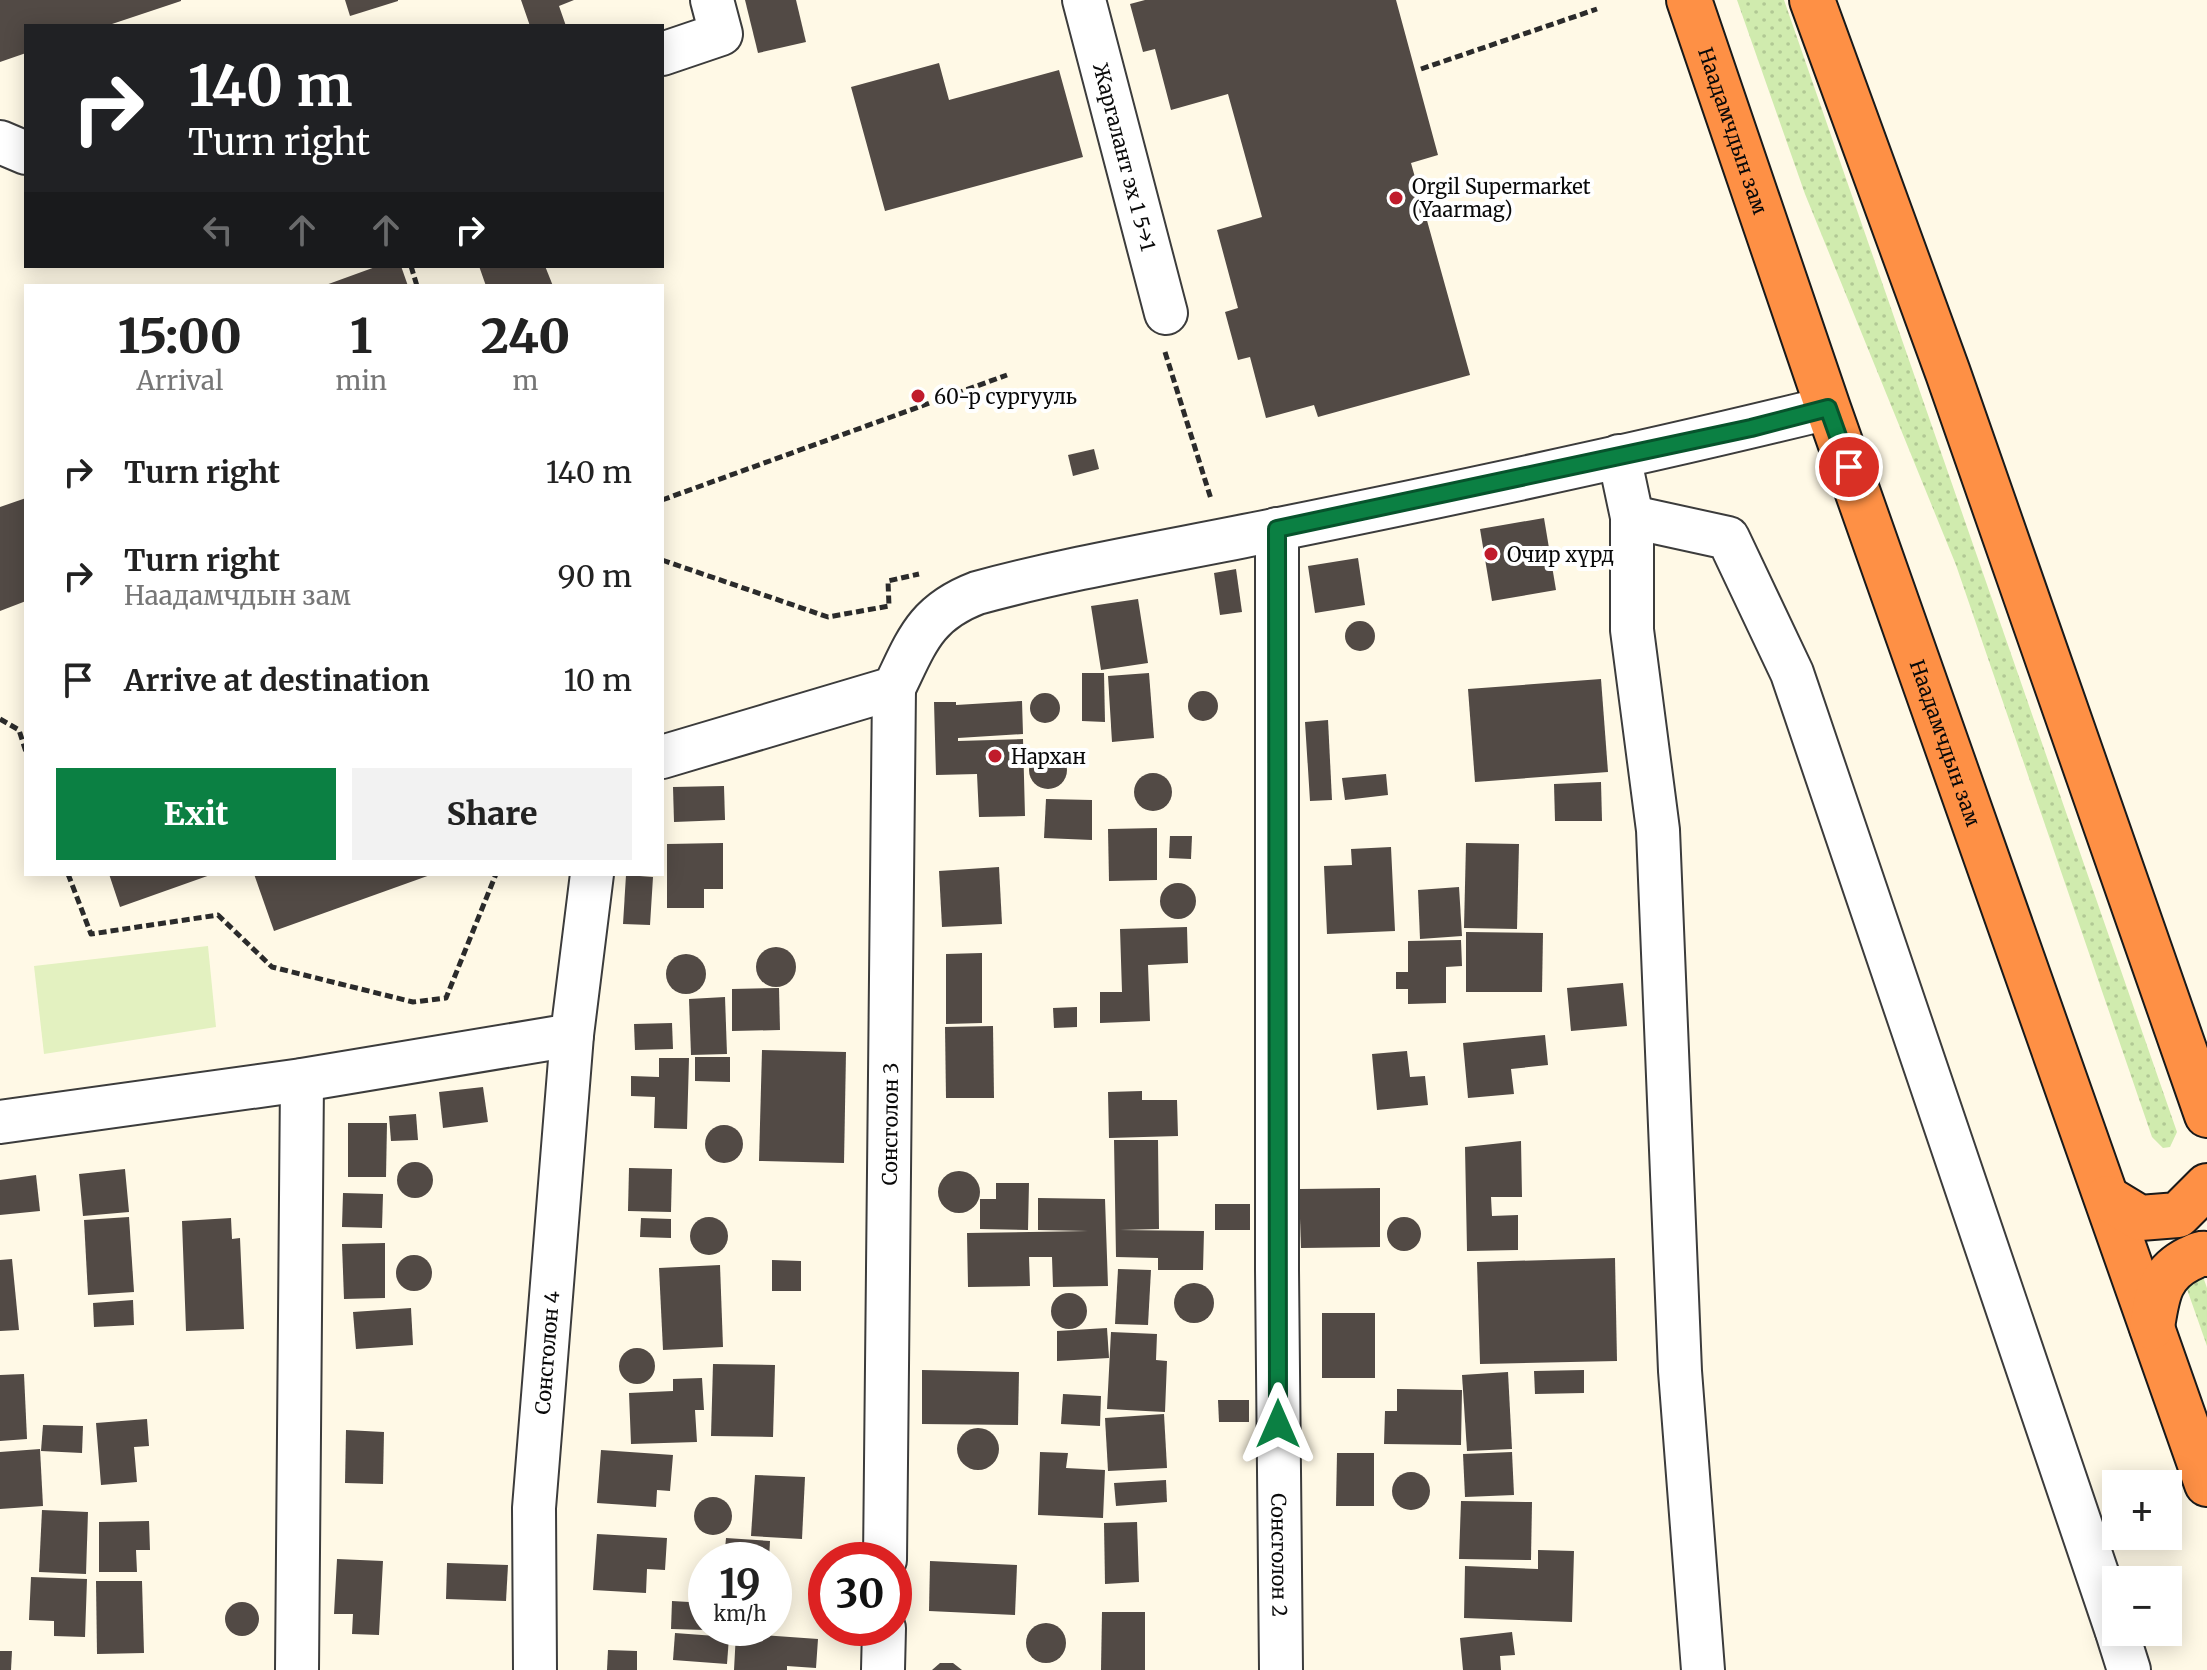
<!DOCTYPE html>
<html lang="en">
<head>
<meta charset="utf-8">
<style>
	:root { --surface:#fff; --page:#f2f2f2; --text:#222; --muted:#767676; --accent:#0b8043 }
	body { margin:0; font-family:Merriweather,serif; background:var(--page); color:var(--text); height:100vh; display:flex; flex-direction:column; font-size:30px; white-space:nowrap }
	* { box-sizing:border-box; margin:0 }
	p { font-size:26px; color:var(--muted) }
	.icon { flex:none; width:44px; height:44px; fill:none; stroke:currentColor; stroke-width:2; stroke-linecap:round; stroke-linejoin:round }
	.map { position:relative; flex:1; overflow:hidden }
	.sheet { position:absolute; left:24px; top:284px; width:640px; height:592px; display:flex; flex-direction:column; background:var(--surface); border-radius:0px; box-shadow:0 4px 20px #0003 }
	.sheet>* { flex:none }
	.banner { position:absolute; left:24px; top:24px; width:640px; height:244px; border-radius:0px; box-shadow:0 4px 20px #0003; background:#202124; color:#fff; overflow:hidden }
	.tools { position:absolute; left:2102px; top:1470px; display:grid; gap:16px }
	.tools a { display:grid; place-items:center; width:80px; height:80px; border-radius:0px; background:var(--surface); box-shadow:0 4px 20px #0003; font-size:40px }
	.speed { position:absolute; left:688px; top:1542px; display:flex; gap:16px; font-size:40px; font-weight:700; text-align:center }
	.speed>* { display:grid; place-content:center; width:104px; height:104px; border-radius:50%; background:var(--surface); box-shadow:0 4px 20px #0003; line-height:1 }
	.speed small { font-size:20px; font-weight:400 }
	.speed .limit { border:12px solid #d22; background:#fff; color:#111 }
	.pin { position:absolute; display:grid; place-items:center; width:68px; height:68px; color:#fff; margin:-34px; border:4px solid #fff; border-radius:50%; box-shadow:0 2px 8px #0007 }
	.me { position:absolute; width:88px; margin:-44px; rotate:0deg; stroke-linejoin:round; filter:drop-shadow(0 0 6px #0008) }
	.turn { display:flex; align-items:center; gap:28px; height:168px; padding:0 32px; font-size:36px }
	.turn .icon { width:104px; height:104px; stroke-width:2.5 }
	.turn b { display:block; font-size:56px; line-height:68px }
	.lanes { display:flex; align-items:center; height:76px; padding:0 32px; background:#0003; justify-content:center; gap:40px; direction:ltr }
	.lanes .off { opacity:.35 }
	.eta { display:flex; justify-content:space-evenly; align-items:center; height:136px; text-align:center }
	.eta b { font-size:48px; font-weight:800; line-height:56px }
	.button { display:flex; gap:16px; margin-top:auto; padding:16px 32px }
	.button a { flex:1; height:92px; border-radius:0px; background:var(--accent); color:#fff; font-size:32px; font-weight:800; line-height:92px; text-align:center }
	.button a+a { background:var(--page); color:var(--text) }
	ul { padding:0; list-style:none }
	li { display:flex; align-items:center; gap:24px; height:104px; padding:0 32px }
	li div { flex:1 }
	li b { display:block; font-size:30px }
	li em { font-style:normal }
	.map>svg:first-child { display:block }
	.grass { fill:url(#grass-dots) }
	.pitch { fill:#e3f1c0 }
	.building { fill:#524a45 }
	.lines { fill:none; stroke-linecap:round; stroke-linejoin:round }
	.minor-casing { stroke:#3c3c3c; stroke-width:46 }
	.highway-casing { stroke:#1a1a1a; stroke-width:48 }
	.path { stroke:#2b2b2b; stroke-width:5; stroke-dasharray:8 4; stroke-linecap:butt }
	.minor { stroke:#fff; stroke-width:42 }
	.highway { stroke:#fe9045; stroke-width:44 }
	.route-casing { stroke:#07532c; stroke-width:20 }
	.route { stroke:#0b8043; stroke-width:14 }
	.poi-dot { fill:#c01b2b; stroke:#fff; stroke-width:3 }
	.labels { text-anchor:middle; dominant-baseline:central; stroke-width:8; stroke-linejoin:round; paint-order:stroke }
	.street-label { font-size:20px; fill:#090909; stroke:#fff }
	.poi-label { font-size:20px; fill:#090909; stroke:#fff; text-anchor:start }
</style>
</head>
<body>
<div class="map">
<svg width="2207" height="1670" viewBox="0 0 2207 1670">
	<defs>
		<pattern id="grass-dots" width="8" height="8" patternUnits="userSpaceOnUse" patternTransform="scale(2)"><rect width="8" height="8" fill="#d0ebae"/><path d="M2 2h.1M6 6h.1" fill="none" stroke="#b1c894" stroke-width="1.8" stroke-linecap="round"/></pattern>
	</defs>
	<rect width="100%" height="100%" fill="#fff9e6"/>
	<g class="grass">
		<polygon points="1737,0 1784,0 2177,1132 2170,1147 2163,1148 2152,1137 1956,565 1805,194"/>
		<polygon points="2200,1268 2207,1288 2207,1346 2182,1275"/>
	</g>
	<polygon class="pitch" points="208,946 216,1027 44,1054 34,966"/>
	<g class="building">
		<polygon points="0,0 181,0 181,1 106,26 26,26 26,53 0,62"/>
		<polygon points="345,0 398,0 398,1 350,16"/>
		<polygon points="521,0 574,0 559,6 566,26 530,26"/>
		<polygon points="745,0 796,0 806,42 758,53"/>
		<polygon points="1145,0 1396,0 1438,155 1411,163 1470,375 1318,417 1314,405 1266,418 1250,357 1238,360 1225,312 1238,308 1217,230 1262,217 1228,94 1171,110 1155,49 1143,52 1130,4"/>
		<polygon points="939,63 949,100 1059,70 1083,157 885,211 851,87"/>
		<polygon points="378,266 401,266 408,286 323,286"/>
		<polygon points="479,266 545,266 553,286 486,286"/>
		<polygon points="1094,449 1099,469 1073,476 1068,455"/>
		<polygon points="26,498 26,601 0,611 0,507"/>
		<polygon points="1544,518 1556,590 1492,601 1480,529"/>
		<polygon points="1358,558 1365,605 1315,613 1308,566"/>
		<polygon points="1236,569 1242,612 1220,615 1214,573"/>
		<polygon points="1138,599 1148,663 1101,670 1091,606"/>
		<circle cx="1360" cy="636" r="15"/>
		<polygon points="1082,673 1104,673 1105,722 1082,721"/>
		<polygon points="1149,673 1154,738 1112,742 1108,676"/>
		<polygon points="1601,679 1608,772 1475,782 1468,689"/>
		<circle cx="1203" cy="706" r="15"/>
		<circle cx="1045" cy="708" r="15"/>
		<polygon points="1022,701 1023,734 958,738 958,741 1023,739 1025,816 979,817 977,774 936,775 934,702 956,702 956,705"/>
		<polygon points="1328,720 1332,800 1310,801 1305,722"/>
		<circle cx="1048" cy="770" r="19"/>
		<circle cx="1153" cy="792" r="19"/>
		<polygon points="1386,774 1388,795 1345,800 1342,778"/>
		<polygon points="1601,782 1602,821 1555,821 1554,784"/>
		<polygon points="724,786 725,820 674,822 673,787"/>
		<polygon points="1046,799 1092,800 1092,840 1044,838"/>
		<polygon points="1157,828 1157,880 1109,881 1108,829"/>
		<polygon points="1170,836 1192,836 1191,859 1169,858"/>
		<polygon points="723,843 723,889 704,889 704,908 667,908 667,844"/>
		<polygon points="1466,843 1519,844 1517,929 1464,928"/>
		<polygon points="1391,847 1395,931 1327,934 1324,866 1352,865 1351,849"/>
		<polygon points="999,867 1002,924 942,927 939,871"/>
		<polygon points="109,874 213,874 120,907"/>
		<polygon points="254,874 433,874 274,931"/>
		<polygon points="626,875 653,877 650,925 623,924"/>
		<circle cx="1178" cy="901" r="18"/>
		<polygon points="1459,887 1462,936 1420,939 1418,890"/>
		<polygon points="1187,927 1188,963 1148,965 1150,1021 1100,1023 1100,992 1122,992 1120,929"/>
		<polygon points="1466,932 1543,933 1542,992 1466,992"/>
		<polygon points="1461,940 1462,966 1446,967 1446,1003 1408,1004 1408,989 1396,989 1396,972 1408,972 1408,941"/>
		<circle cx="776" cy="967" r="20"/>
		<polygon points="982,953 982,1023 946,1024 946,954"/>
		<circle cx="686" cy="974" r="20"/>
		<polygon points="1623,983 1627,1026 1571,1031 1567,988"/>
		<polygon points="779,988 780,1030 732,1031 732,989"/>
		<polygon points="725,997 727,1054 691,1055 689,999"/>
		<polygon points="1077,1007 1077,1027 1054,1028 1053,1008"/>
		<polygon points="672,1023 673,1049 635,1050 634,1024"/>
		<polygon points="993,1026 994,1098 946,1098 945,1027"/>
		<polygon points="1545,1035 1548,1065 1511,1069 1514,1094 1468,1098 1463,1043"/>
		<polygon points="762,1050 846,1052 844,1163 759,1161"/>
		<polygon points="1407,1051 1410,1077 1425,1076 1428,1105 1377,1110 1372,1054"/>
		<polygon points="695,1057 730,1057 730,1082 695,1081"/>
		<polygon points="659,1058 689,1058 687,1129 654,1128 655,1097 631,1096 631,1076 659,1077"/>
		<polygon points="483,1087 488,1122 443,1128 439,1092"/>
		<polygon points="1142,1091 1142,1100 1177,1100 1178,1136 1109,1138 1108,1092"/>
		<polygon points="416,1114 418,1140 391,1141 389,1116"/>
		<polygon points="348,1123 387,1123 386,1177 348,1177"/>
		<circle cx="724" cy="1144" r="19"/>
		<polygon points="1114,1140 1158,1140 1159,1229 1120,1230 1204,1231 1203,1270 1158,1270 1158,1258 1116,1257"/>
		<polygon points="1521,1141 1522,1197 1491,1197 1492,1216 1518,1215 1518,1250 1467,1251 1465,1147"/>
		<circle cx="415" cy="1180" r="18"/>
		<polygon points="629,1168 672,1169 671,1212 628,1211"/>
		<polygon points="125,1169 129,1212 83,1216 79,1174"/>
		<circle cx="959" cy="1192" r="21"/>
		<polygon points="36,1175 40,1211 0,1215 0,1180"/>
		<polygon points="996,1183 1029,1183 1028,1230 980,1229 980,1199 996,1199"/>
		<polygon points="1380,1188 1380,1247 1301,1248 1299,1189"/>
		<polygon points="343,1193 383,1194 382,1228 342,1227"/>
		<polygon points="1038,1198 1105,1199 1108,1286 1053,1287 1052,1257 1029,1257 1030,1286 968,1287 967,1233 1088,1231 1038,1230"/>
		<rect x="1215" y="1204" width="35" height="26"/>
		<polygon points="129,1217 134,1292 88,1295 84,1220"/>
		<circle cx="1404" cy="1234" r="17"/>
		<circle cx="709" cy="1236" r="19"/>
		<polygon points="231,1218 232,1239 240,1238 244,1329 186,1331 182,1221"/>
		<polygon points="641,1218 671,1219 671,1238 640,1237"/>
		<polygon points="385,1243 385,1298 344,1299 342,1244"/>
		<circle cx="414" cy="1273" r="18"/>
		<polygon points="1615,1258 1617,1361 1480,1364 1477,1262"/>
		<polygon points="12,1259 19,1330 0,1331 0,1260"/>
		<polygon points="772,1260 801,1261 801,1291 772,1291"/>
		<polygon points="720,1265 723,1347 663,1350 659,1268"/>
		<polygon points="1118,1269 1151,1270 1148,1325 1115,1324"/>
		<circle cx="1194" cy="1303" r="20"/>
		<circle cx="1069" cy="1311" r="18"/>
		<polygon points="133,1300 134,1325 94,1327 93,1303"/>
		<polygon points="411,1308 413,1345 356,1349 353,1312"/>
		<rect x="1322" y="1313" width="53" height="65"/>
		<polygon points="1107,1328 1109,1358 1057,1361 1057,1331"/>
		<polygon points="1111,1332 1157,1334 1156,1360 1167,1361 1165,1412 1107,1409"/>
		<circle cx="637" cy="1366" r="18"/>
		<polygon points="713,1364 775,1365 773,1437 711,1436"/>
		<polygon points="922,1370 1019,1372 1018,1425 922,1424"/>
		<polygon points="1584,1370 1584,1393 1535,1394 1534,1371"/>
		<polygon points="1508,1372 1512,1449 1467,1451 1462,1375"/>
		<polygon points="24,1374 27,1439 0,1441 0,1375"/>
		<polygon points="702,1378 704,1410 695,1410 697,1442 631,1444 629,1393 673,1391 673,1379"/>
		<polygon points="1397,1389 1462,1390 1461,1445 1384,1444 1385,1411 1397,1411"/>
		<polygon points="1063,1394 1101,1396 1100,1426 1061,1424"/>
		<polygon points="1218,1400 1249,1400 1249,1422 1219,1422"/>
		<polygon points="1164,1414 1167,1468 1108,1471 1105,1418"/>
		<polygon points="147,1419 149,1446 134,1447 137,1482 101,1485 96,1423"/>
		<polygon points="43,1425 83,1426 82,1453 41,1451"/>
		<circle cx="978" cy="1449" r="21"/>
		<polygon points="346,1430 384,1432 383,1484 345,1483"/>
		<polygon points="40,1449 43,1506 0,1509 0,1452"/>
		<polygon points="601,1450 673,1455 670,1491 657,1490 656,1507 597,1503"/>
		<polygon points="1040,1452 1068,1453 1066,1468 1105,1470 1103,1518 1038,1515"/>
		<polygon points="1512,1452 1514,1495 1465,1497 1463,1454"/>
		<polygon points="1337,1453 1374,1453 1374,1506 1336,1506"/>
		<circle cx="1411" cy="1491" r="19"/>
		<polygon points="755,1475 805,1477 802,1539 751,1536"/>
		<polygon points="1166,1480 1167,1502 1116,1506 1114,1483"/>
		<circle cx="713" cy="1516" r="19"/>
		<polygon points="1461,1501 1532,1502 1531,1560 1459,1559"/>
		<polygon points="42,1510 88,1512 86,1574 39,1572"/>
		<polygon points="149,1521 150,1550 136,1550 137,1572 99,1572 99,1522"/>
		<polygon points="1137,1522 1139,1582 1105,1584 1104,1523"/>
		<polygon points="597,1534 667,1538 665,1570 647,1569 646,1593 593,1590"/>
		<polygon points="726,1538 770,1541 769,1560 724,1560"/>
		<polygon points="1538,1550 1574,1551 1572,1622 1464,1618 1465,1566 1538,1569"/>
		<polygon points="337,1559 383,1561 379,1635 352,1634 353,1614 334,1614"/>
		<polygon points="930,1561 1017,1565 1015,1615 929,1611"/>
		<polygon points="447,1563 508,1565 506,1601 446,1599"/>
		<polygon points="31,1577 87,1579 85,1637 54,1636 54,1621 29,1620"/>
		<polygon points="96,1581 142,1581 144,1653 97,1654"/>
		<polygon points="672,1601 706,1603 706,1630 671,1629"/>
		<circle cx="242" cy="1619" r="17"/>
		<polygon points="1102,1612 1145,1612 1145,1670 1101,1670"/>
		<circle cx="1046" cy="1643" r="20"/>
		<polygon points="1512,1632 1515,1655 1500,1656 1501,1670 1463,1670 1460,1638"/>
		<polygon points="675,1633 729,1637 727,1664 673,1660"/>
		<polygon points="736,1633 818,1639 816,1668 787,1666 787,1670 734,1670"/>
		<polygon points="608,1650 637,1651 637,1670 607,1670"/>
		<polygon points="0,1651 12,1651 11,1670 0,1670"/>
		<polygon points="940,1663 953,1663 962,1670 932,1670"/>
	</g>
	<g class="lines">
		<defs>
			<g id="minor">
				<path id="s1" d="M1084 0 1166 313"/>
				<polyline points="662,54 721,34 712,0"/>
				<polyline points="0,142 26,153"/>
				<polyline points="1619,456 1632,517 1632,630 1658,830 1680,1371 1703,1670"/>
				<polyline points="1632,517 1728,538 1792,673 2116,1629"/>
				<path id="s2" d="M1277 529V1270L1281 1670"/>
				<path d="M662 757 894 688C917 641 925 613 977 593 1076 566 1178 550 1279 529 1462 492 1646 453 1828 408"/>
				<polyline points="0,1122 302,1080 572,1035 592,874"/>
				<path id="s3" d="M885 1560 894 688"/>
				<polyline points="2117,1632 2129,1670"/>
				<polyline points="297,1670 302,1080"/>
				<path id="s4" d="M535 1670 534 1508 572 1035"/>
				<polyline points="883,1670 884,1628"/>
			</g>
			<g id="highway">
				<path id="s5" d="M1689 0 1828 408 2207 1484"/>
				<polyline points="1812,0 1948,373 2207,1115"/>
				<polyline points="2107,1198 2140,1218 2178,1215 2207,1186"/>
				<path d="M2152 1327C2157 1296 2159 1274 2189 1259 2196 1256 2199 1253 2207 1254"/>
			</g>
		</defs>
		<use href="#minor" class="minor-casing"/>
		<use href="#highway" class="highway-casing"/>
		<g class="path">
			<polyline points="1421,69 1597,9"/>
			<polyline points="411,266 417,286"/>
			<polyline points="1165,352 1211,499"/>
			<polyline points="662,500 1007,375"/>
			<polyline points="662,560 828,617 889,606 888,581 919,574"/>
			<polyline points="0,719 19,730 26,752"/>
			<polyline points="68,874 91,934 218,915 272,967 413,1002 446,998 496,874"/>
		</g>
		<use href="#minor" class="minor"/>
		<use href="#highway" class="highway"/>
	</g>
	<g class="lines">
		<defs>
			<polyline id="route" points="1278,1424 1277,529 1751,428 1828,408 1849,467"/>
		</defs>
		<use href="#route" class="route-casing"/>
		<use href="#route" class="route"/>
	</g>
	<g class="poi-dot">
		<circle cx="1396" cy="198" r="8"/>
		<circle cx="918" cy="396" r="8"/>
		<circle cx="1491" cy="554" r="8"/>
		<circle cx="995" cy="756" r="8"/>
	</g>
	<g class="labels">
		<g class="street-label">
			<text stroke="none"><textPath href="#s5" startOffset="138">Наадамчдын зам</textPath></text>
			<text stroke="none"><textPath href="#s1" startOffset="162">Жаргалант эх 1 5→1</textPath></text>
			<text stroke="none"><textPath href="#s5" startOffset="786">Наадамчдын зам</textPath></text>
			<text stroke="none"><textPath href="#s3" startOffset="436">Сонсголон 3</textPath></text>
			<text stroke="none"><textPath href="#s4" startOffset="318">Сонсголон 4</textPath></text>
			<text stroke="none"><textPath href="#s2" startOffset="1026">Сонсголон 2</textPath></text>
		</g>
		<g class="poi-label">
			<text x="1412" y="186">Orgil Supermarket<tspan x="1412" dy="23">(Yaarmag)</tspan></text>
			<text x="934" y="396">60-р сургууль</text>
			<text x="1507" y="554">Очир хүрд</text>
			<text x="1011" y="756">Нархан</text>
		</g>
	</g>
</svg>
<div class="tools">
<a>+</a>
<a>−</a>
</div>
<div class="speed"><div>19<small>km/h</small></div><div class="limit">30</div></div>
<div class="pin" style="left:1849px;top:467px;background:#d93025"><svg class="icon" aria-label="arrive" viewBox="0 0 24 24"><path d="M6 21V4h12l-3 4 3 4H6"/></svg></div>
<svg class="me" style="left:1278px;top:1424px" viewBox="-20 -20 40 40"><path d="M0-17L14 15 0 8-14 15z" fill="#0b8043" stroke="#fff" stroke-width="4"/></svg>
<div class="banner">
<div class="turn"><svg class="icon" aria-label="right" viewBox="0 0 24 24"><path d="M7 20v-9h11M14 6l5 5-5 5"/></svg><div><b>140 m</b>Turn right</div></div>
<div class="lanes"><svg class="icon off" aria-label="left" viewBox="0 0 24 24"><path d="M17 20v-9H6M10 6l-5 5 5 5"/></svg><svg class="icon off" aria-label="ahead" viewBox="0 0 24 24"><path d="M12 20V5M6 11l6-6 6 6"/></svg><svg class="icon off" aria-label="ahead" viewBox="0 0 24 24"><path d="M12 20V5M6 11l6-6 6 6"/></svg><svg class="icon" aria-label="right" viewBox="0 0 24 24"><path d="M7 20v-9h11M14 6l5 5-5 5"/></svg></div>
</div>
<section class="sheet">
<div class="eta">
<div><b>15:00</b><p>Arrival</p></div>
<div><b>1</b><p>min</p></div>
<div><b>240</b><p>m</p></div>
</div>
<ul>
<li><svg class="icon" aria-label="right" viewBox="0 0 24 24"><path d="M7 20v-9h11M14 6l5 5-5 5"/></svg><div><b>Turn right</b></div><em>140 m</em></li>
<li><svg class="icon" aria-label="right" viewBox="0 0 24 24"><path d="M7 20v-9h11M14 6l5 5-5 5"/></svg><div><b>Turn right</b><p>Наадамчдын зам</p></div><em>90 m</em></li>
<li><svg class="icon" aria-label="arrive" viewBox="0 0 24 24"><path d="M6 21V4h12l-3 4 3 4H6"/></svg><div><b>Arrive at destination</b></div><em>10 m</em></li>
</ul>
<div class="button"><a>Exit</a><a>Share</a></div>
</section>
</div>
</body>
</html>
